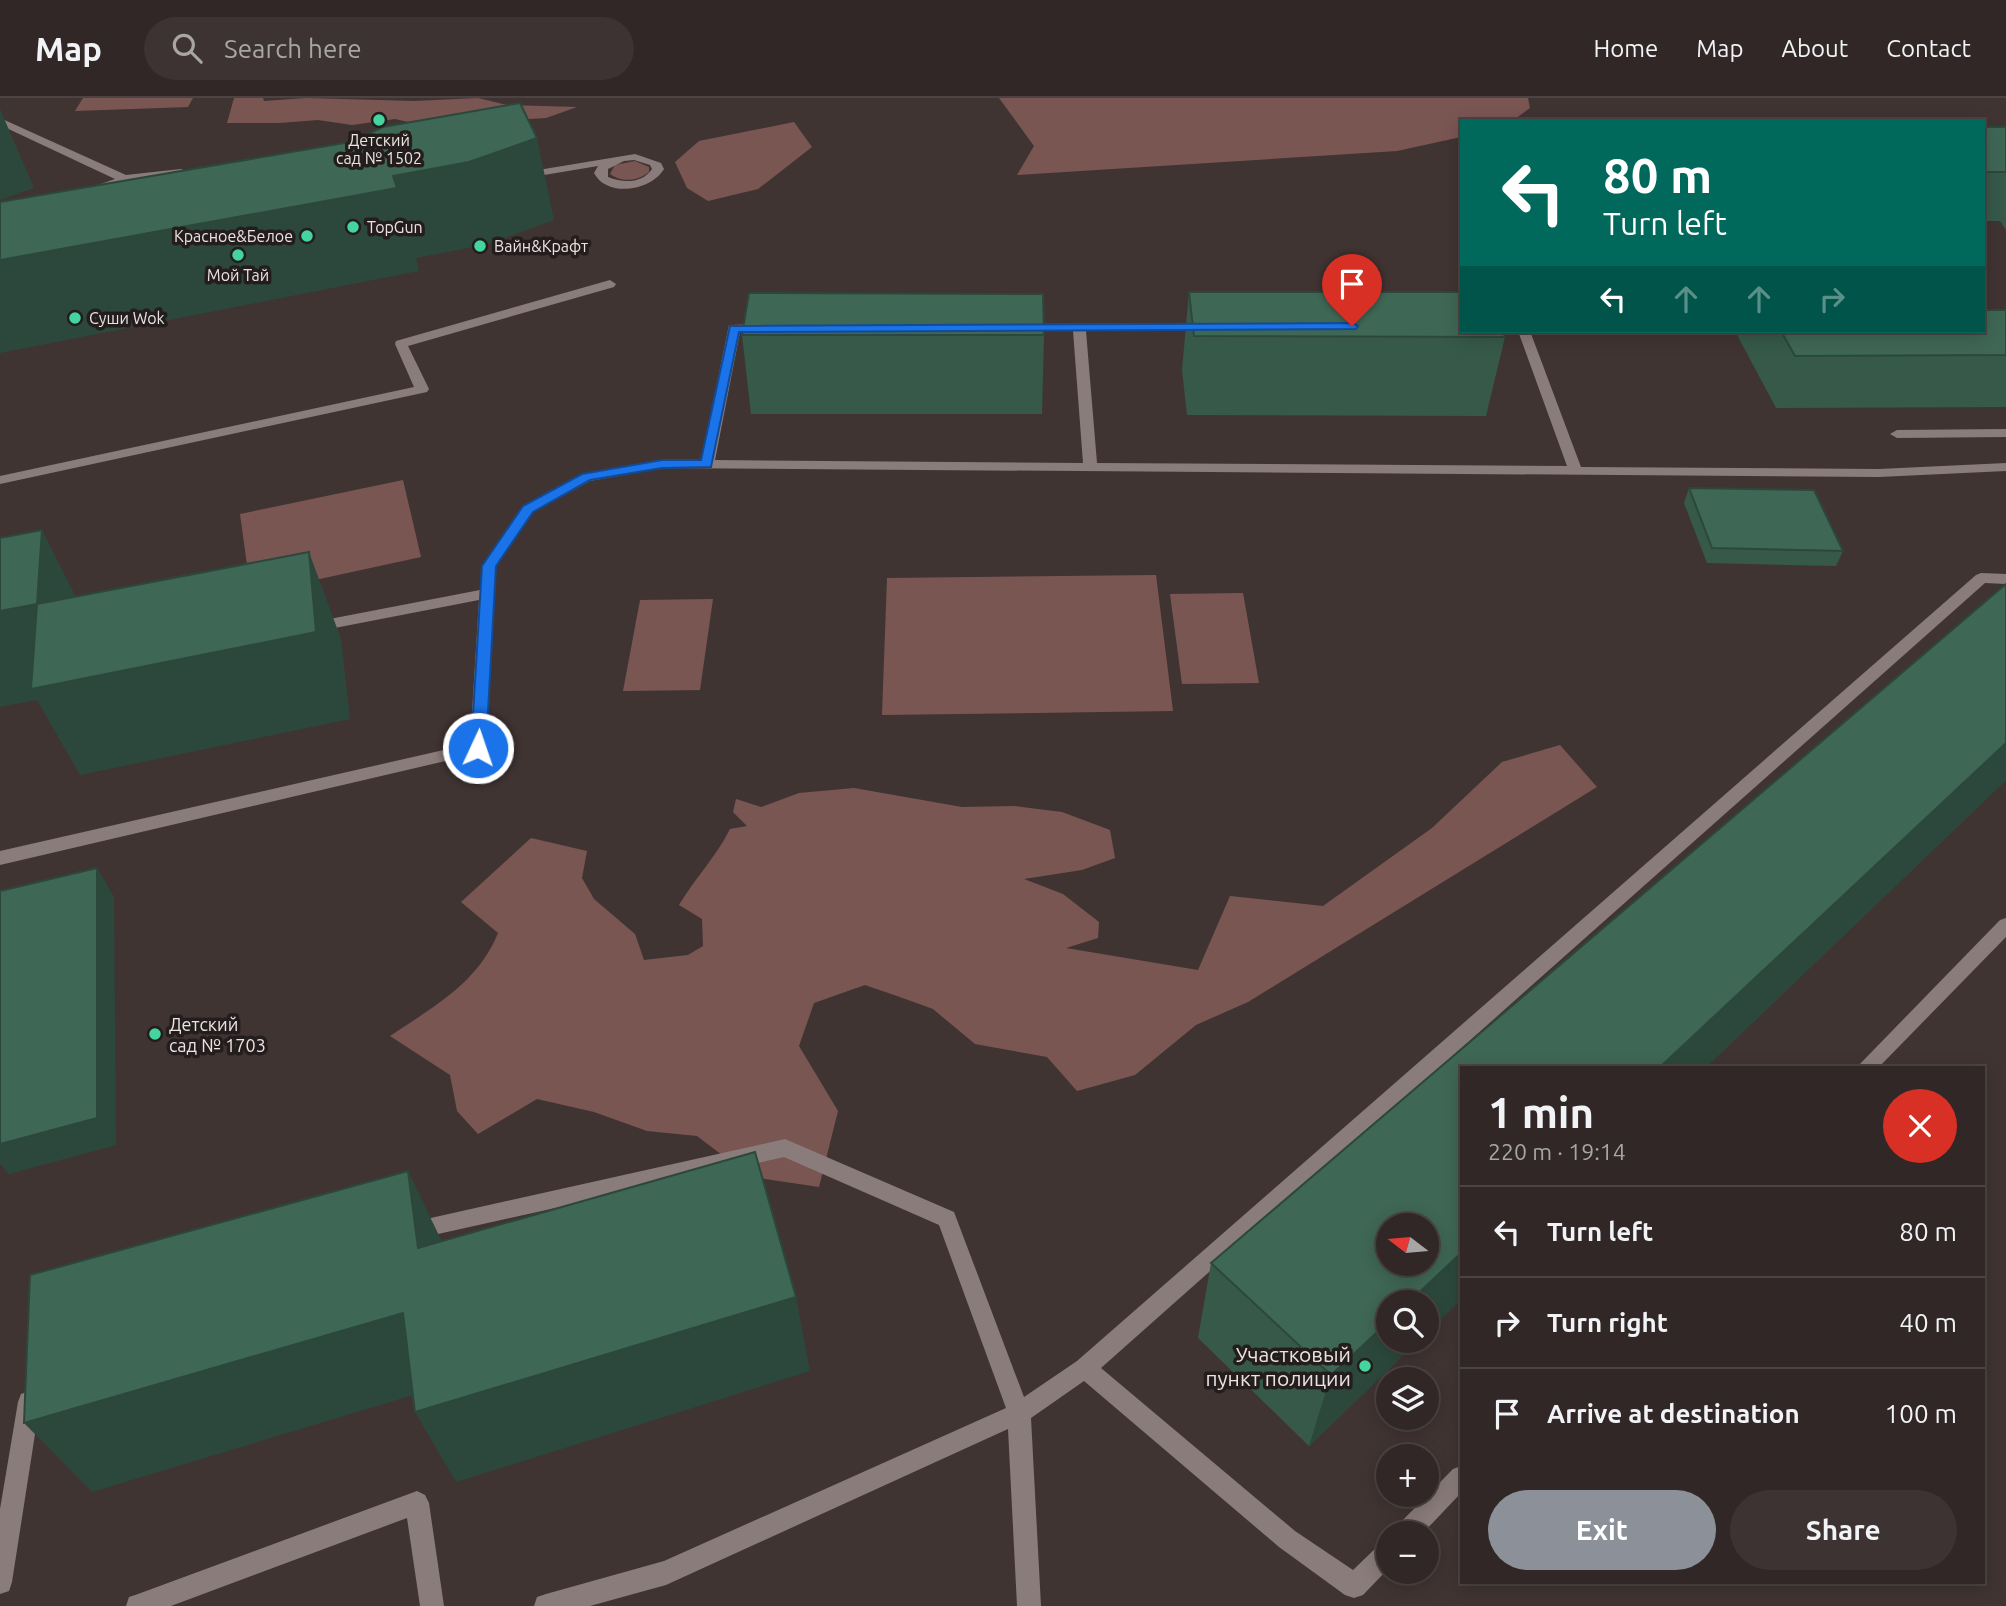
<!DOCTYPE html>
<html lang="en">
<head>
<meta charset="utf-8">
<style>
	:root { --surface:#302726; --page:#3c3332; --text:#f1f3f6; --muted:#a8a5a7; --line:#4b4443; --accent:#8c9099 }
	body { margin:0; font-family:Ubuntu,sans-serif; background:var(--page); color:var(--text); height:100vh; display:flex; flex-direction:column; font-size:26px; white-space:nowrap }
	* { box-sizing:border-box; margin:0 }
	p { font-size:23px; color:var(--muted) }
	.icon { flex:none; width:38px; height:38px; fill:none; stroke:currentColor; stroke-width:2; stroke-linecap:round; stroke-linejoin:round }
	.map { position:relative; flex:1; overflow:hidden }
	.drawer { position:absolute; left:1460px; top:968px; width:525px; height:518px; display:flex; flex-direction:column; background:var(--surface); border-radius:0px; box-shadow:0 4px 18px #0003,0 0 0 2px var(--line) }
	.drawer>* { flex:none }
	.guide { position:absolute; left:1460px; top:21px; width:525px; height:214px; border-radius:0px; box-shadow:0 4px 18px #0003,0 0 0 2px var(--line); background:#00695c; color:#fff; overflow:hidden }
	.needle { width:46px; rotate:286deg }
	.tools { position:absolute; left:1376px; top:1115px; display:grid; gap:14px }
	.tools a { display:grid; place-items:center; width:63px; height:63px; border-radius:50%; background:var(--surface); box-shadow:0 4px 18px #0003,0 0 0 2px var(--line); font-size:35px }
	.pin { position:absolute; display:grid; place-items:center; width:60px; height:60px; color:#fff; margin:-72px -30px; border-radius:50% 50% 50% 0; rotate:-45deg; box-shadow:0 0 7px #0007 }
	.pin .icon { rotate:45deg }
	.me { position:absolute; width:77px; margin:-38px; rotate:3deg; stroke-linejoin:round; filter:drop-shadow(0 0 5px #0008) }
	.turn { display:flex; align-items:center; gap:24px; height:147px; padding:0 28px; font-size:32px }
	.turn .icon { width:91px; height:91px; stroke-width:2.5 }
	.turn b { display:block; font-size:49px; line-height:60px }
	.lanes { display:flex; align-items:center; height:66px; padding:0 28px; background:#0003; justify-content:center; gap:35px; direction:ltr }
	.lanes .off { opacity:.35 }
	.round { display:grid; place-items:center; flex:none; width:74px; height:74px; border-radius:37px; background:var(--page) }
	.overview { display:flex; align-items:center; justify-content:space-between; height:119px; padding:0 28px }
	h1 { font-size:42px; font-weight:700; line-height:52px }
	.button { display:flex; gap:14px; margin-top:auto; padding:14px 28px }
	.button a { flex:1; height:80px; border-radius:42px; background:var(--accent); color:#fff; font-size:28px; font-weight:700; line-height:80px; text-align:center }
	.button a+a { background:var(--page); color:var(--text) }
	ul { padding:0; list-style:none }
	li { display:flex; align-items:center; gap:21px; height:91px; padding:0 28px; border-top:2px solid var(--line) }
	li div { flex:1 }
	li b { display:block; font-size:26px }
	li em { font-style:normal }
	header { display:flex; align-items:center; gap:42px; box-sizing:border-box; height:98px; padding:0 35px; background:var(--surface); border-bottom:2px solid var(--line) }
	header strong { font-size:33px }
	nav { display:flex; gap:38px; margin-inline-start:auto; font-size:24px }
	.search { width:490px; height:63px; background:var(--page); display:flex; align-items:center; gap:18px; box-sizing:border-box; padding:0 24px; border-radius:38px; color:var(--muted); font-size:26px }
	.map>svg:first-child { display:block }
	.green { fill:#7a5653 }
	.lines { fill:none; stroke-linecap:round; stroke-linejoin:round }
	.lane { fill:#8a7c7b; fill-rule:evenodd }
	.wall { fill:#36594a }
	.shaded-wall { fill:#2c483c }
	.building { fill:#3f6756; stroke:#2c483c; stroke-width:2; fill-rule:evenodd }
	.route { fill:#1a73e8; stroke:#114b97; stroke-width:2 }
	.poi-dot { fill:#43d4a0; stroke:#231d1d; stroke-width:2.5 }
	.labels { text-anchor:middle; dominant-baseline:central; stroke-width:7; stroke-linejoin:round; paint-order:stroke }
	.far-poi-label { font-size:16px; fill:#ebe3e2; stroke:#231d1d; text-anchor:start }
	.poi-label { font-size:18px; fill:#ebe3e2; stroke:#231d1d; text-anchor:start }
	.near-poi-label { font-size:21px; fill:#ebe3e2; stroke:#231d1d; text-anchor:end }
</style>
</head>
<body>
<header>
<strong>Map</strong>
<div class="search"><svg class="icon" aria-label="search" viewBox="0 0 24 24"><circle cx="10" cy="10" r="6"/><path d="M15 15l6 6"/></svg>Search here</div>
<nav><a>Home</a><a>Map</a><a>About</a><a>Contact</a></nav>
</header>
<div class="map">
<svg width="2006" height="1508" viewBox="0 0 2006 1508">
	<rect width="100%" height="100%" fill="#403433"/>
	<g class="green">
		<polygon points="83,0 193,0 188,9 75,13"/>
		<polygon points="234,0 263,0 264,3 306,0 414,3 478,0 507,7 577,9 546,20 480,24 444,32 395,21 352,27 318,22 279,25 227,25"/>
		<polygon points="999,0 1528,0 1530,10 1512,23 1461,23 1461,39 1397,53 1017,77 1034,48"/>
		<polygon points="794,24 812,49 758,91 708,103 687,90 675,64 699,43"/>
		<path d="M635 63 649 69V74C638 83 622 85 610 76L615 67Z"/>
		<polygon points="403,382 421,459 251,496 240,416"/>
		<polygon points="1156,477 1173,613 882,617 887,480"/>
		<polygon points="1243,495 1259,585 1182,586 1170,496"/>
		<polygon points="713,501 700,592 623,593 640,502"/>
		<path d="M1560 647 1597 689 1248 904 1196 927 1135 977 1077 993 1047 959 975 946 933 911 897 898 865 887 814 905 799 948 838 1013 819 1089 751 1079 697 1038 647 1033 594 1014 537 1001 478 1036 457 1013 450 977 390 938C433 909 478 885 498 835L461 804 531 740 587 753 582 780 594 801 635 836 644 862 688 857 703 848 702 821 679 807C695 780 716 759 730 731L747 728 733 714 736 701 761 709 799 695 854 690 962 709 1015 708 1062 714 1110 732 1115 760 1082 772 1024 781 1063 796 1099 824 1098 840 1066 850 1198 872 1230 798 1323 808 1432 730 1502 664Z"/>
	</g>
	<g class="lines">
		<g class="lane">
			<polygon points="0,20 126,77 181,71 187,74 181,77 127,84 92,93 92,89 115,81 0,27"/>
			<path d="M635 56 661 65 664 71C651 93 607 100 594 75L598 68 520 81 514 78 520 75ZM634 62 650 67 652 71C642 86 623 85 608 79V71L624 63Z"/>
			<polygon points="610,182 616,186 614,189 408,248 429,291 427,294 0,386 0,378 414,289 395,246 396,243"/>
			<polygon points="1209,225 1214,226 1214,232 1086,233 1097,365 1567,368 1518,233 1530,233 1581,369 1879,371 2006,365 2006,373 1879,379 662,370 590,383 533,414 496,468 484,654 0,767 0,753 470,646 479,502 314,534 306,529 314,524 480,492 482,468 523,408 581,376 662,362 701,362 729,227 765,226 771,230 765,234 740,234 715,362 1083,365 1073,233 1020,233 1015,232 1015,226"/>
			<polygon points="2006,331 2006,339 1897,340 1890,336 1897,332"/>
			<polygon points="1981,475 2006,476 2006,486 1985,485 1101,1270 1295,1433 1353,1472 1380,1446 1388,1442 1388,1471 1363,1497 1354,1500 1345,1497 1279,1449 1084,1283 1031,1320 1041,1508 1017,1508 1008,1331 666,1487 590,1508 534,1508 537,1499 546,1496 664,1463 1006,1310 939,1127 784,1059 411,1142 404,1140 401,1133 404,1126 785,1041 954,1114 1024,1299 1077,1263 1976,477"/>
			<polygon points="2006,820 2006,839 1878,970 1856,970 2000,822"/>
			<polygon points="29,1293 37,1296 40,1304 12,1484 9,1493 0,1496 0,1411 18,1304 21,1296"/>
			<polygon points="1461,1368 1461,1395 1423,1435 1394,1435 1398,1427 1453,1371"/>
			<polygon points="417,1393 425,1397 429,1405 444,1508 420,1508 407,1420 171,1508 126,1508 129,1499 138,1496"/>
		</g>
	</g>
	<g class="wall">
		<polygon points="1983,29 2006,29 2006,132 2000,123 1983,123"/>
		<polygon points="1189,194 1505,239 1486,318 1187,317 1182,272"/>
		<polygon points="2006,212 2006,309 1776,310 1735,233 1983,233"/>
		<polygon points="742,237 1044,237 1042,316 751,316"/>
		<polygon points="1689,390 1843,453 1836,468 1707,465 1684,405"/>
		<polygon points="2006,486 2006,682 1705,970 1388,1242 1419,1242 1309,1348 1198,1240 1211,1165"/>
	</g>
	<g class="shaded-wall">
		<polygon points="0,11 34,90 0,102"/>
		<polygon points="537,40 554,122 488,146 416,160 419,173 0,255 0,162 393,78"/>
		<polygon points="42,432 86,519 309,454 341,541 350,621 80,677 37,602 0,609 0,513"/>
		<polygon points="2006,645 2006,682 1705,970 1659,970"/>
		<polygon points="97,770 114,799 116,1047 9,1076 0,1066 0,1046"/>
		<polygon points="408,1073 446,1152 418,1150"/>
		<polygon points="1461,1155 1461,1202 1426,1236 1426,1204 1409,1204"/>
		<polygon points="796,1199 810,1273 456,1384 415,1314"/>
		<polygon points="403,1215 443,1288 92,1394 24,1325"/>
		<polygon points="1388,1224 1388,1242 1419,1242 1309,1348 1331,1277"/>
	</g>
	<g class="building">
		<polygon points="520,5 537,40 469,64 393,78 397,90 0,162 0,104 350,44 383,29"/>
		<rect x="1983" y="29" width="23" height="45"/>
		<polygon points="1189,194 1461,194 1461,233 1503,233 1505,239 1194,238"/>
		<polygon points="749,195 1043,196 1044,237 742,237"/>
		<polygon points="1983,212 2006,212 2006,257 1795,258 1781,233 1983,233"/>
		<polygon points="1689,390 1814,392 1843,453 1712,450"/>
		<polygon points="42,432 37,506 309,454 316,534 31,591 37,506 0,513 0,440"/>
		<path d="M2006 486V645L1659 970H1461V1155L1409 1204H1388V1224L1331 1277 1211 1165ZM1388 1127H1426V1166H1388Z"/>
		<polygon points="97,770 97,1020 0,1046 0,793"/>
		<polygon points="755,1054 796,1199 415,1314 403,1215 24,1325 30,1177 408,1073 418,1150"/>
	</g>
	<polygon class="route" points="1352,225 1358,228 1356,231 739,234 711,369 662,370 590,382 533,414 496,468 486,650 478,655 471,650 482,468 523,408 582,376 662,362 701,362 730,228"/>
	<g class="poi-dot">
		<circle cx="379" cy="22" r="7"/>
		<circle cx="353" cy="129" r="7"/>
		<circle cx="307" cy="138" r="7"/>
		<circle cx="480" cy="148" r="7"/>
		<circle cx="238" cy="157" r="7"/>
		<circle cx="75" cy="220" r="7"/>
		<circle cx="155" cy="936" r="7"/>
		<circle cx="1365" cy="1268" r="7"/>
	</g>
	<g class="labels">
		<g class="far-poi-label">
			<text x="379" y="42" text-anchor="middle">Детский<tspan x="379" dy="18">сад № 1502</tspan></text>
			<text x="367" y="129">TopGun</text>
			<text x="293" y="138" text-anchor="end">Красное&amp;Белое</text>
			<text x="494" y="148">Вайн&amp;Крафт</text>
			<text x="238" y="177" text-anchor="middle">Мой Тай</text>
			<text x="89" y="220">Суши Wok</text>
		</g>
		<g class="poi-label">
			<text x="169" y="926">Детский<tspan x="169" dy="21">сад № 1703</tspan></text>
		</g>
		<g class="near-poi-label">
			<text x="1351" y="1256">Участковый<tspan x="1351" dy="24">пункт полиции</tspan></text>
		</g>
	</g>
</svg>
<div class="tools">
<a><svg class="needle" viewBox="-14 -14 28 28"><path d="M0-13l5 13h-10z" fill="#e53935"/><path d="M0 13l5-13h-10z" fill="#a8a5a7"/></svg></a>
<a><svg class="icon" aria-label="search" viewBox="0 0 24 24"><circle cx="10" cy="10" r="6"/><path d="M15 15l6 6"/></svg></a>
<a><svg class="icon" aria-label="layers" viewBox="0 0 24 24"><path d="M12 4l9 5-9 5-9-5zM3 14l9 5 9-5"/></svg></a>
<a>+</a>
<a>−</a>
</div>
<div class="pin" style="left:1352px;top:228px;background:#d93025"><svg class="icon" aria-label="arrive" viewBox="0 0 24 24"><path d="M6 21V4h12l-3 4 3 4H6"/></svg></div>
<svg class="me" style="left:478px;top:650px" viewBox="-20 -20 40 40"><circle r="17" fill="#1a73e8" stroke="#fff" stroke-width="3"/><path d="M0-11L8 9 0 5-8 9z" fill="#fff"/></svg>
<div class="guide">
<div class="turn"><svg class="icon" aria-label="left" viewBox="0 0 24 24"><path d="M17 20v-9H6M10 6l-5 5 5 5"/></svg><div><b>80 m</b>Turn left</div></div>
<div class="lanes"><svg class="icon" aria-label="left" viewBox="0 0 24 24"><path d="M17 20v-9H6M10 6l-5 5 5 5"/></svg><svg class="icon off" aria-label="ahead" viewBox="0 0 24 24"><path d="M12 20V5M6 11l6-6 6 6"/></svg><svg class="icon off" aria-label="ahead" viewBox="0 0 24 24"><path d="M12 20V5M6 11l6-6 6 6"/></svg><svg class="icon off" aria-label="right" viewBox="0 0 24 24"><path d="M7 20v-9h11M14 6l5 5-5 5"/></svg></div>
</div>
<section class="drawer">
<div class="overview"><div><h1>1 min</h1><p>220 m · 19:14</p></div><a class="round" style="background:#d93025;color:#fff"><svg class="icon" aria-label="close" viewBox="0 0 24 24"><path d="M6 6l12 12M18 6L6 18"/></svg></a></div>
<ul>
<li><svg class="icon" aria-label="left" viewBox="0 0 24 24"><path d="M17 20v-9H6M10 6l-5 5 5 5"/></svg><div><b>Turn left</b></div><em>80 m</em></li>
<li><svg class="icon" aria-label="right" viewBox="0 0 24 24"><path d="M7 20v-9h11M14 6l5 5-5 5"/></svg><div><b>Turn right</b></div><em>40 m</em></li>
<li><svg class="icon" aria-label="arrive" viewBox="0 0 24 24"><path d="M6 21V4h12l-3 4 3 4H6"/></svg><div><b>Arrive at destination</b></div><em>100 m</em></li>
</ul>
<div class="button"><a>Exit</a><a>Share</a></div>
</section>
</div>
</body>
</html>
